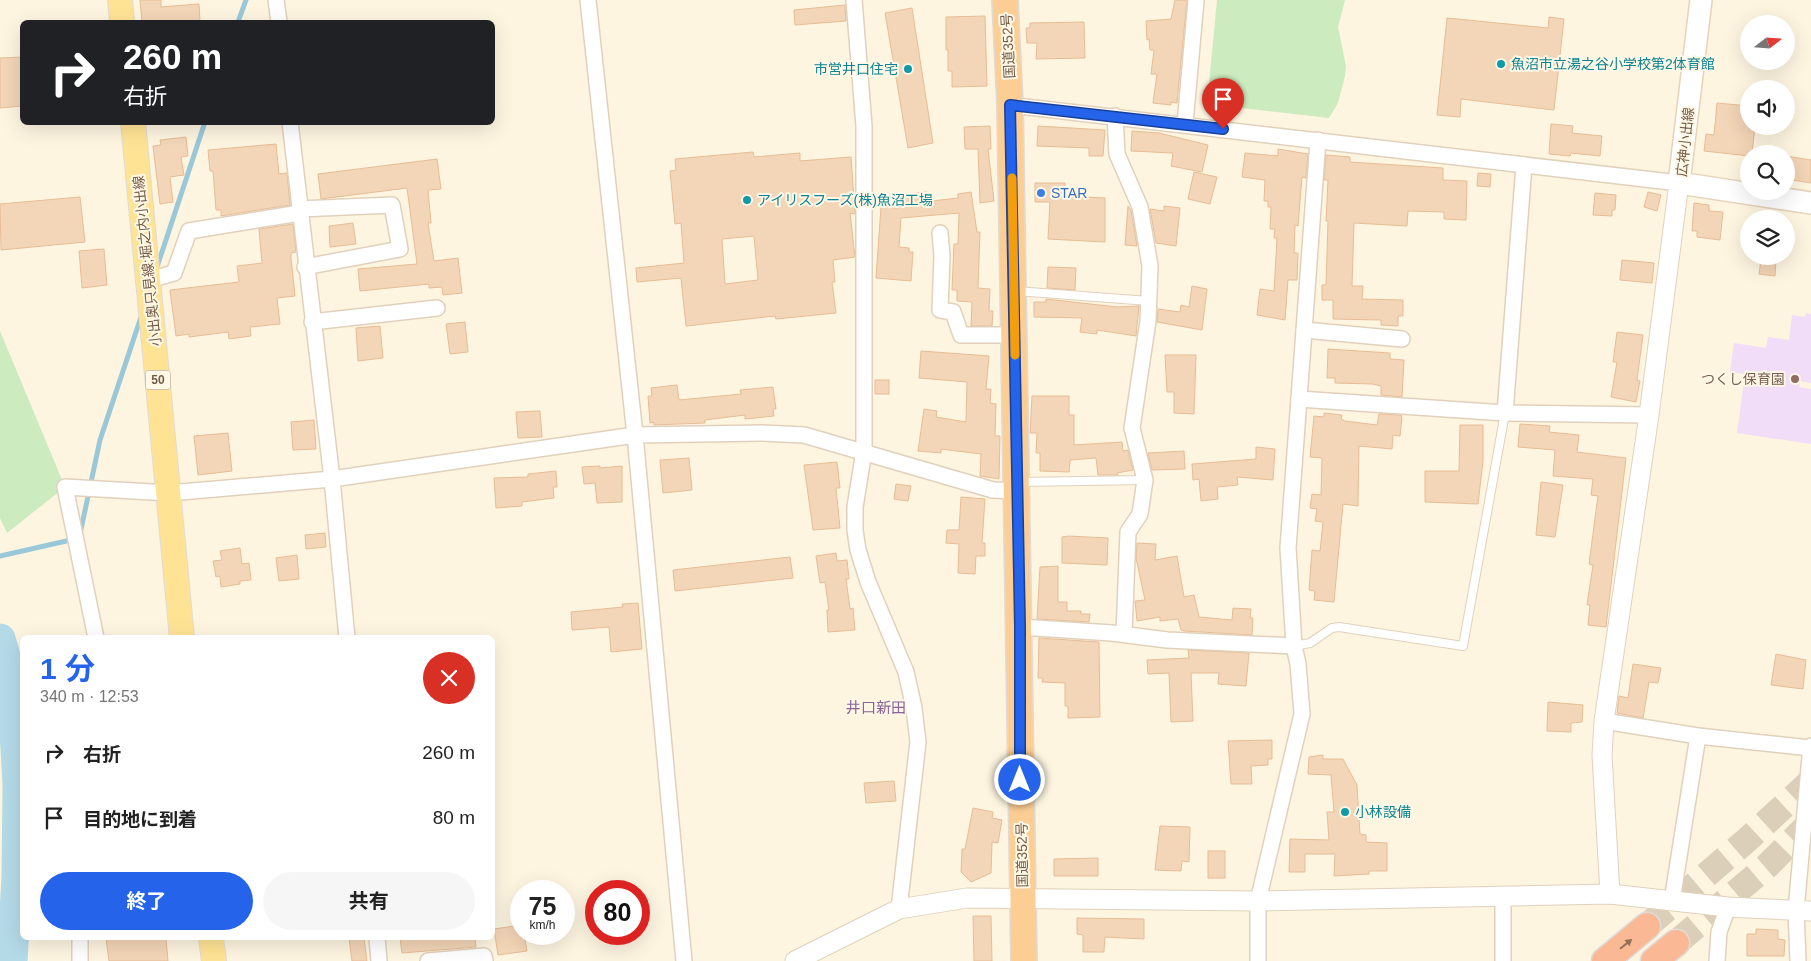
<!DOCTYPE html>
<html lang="ja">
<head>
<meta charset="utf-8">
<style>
	:root { --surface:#fff; --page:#f6f6f6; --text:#222; --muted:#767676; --accent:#2563eb }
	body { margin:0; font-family:Helvetica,"Noto Sans JP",sans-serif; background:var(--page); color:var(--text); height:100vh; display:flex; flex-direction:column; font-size:19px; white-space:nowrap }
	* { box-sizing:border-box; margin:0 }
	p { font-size:16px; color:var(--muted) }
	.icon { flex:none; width:28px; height:28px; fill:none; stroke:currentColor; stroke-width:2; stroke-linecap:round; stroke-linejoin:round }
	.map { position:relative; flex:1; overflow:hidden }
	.side { position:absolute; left:20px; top:635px; width:475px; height:305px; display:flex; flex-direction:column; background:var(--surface); border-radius:8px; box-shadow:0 5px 20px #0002 }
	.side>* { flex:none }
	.top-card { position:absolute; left:20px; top:20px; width:475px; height:105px; border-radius:8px; box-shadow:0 5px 20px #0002; background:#202124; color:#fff; overflow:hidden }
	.needle { width:32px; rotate:73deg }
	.tools { position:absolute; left:1740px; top:15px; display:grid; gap:10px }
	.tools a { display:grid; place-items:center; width:55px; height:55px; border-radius:50%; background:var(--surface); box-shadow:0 5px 20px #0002; font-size:25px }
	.speed { position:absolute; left:510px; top:880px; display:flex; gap:10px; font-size:25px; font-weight:700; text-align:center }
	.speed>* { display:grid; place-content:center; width:65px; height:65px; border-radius:50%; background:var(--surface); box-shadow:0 5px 20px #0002; line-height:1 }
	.speed small { font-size:12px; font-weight:400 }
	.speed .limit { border:8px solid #d22; background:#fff; color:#111 }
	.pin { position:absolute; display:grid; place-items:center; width:42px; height:42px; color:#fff; margin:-51px -21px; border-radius:50% 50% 50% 0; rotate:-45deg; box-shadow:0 0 5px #0007 }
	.pin .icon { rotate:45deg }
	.me { position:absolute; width:55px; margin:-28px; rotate:0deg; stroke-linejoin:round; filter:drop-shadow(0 0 4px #0008) }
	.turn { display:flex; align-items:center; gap:18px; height:105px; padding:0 20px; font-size:22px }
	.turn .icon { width:65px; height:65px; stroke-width:2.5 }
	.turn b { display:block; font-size:35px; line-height:42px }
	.round { display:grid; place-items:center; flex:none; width:52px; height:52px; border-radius:26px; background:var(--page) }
	.summary { display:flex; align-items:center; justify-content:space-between; height:85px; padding:0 20px }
	h1 { font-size:30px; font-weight:700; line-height:38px; color:var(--accent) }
	.action { display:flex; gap:10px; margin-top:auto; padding:10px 20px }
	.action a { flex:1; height:58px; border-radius:30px; background:var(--accent); color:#fff; font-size:20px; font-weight:700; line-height:58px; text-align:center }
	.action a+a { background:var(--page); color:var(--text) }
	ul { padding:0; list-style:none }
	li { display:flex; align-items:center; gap:15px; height:65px; padding:0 20px }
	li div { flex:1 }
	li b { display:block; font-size:19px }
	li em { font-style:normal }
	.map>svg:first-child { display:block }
	.education { fill:#f2ddf9 }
	.green { fill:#ccebbe }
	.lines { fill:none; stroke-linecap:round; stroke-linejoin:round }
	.stream { stroke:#9ac8d9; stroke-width:5 }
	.river { stroke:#b4dae7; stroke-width:31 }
	.building { fill:#f3d5b7; stroke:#e7bd96; fill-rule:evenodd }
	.motorway-tunnel { stroke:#dbcfba; stroke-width:26; stroke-dasharray:26 13; stroke-linecap:butt }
	.service-casing { stroke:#e1d1bc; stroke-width:10 }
	.minor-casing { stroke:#e1d1bc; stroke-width:18 }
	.tertiary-casing { stroke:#e1d1bc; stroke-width:21 }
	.secondary-casing { stroke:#e6d3b9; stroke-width:24 }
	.primary-casing { stroke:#e0dbd7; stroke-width:26 }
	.trunk-casing { stroke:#e0dbd7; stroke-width:28 }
	.motorway-casing { stroke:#e0dbd7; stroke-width:29 }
	.service { stroke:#fff; stroke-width:8 }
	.minor { stroke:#fff; stroke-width:15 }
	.tertiary { stroke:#fff; stroke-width:19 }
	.secondary { stroke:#fff; stroke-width:21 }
	.primary { stroke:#ffe395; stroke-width:24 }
	.trunk { stroke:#fcce94; stroke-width:25 }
	.motorway { stroke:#fab994; stroke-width:26 }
	.oneway { fill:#8f6f56 }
	.route-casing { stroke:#184099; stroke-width:12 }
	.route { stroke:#2563eb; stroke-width:9 }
	.slow { stroke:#f59e0b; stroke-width:9 }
	.culture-dot { fill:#0f9aa8; stroke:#fff8e7; stroke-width:2 }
	.shop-dot { fill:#3f7fe0; stroke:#fff8e7; stroke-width:2 }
	.education-dot { fill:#8d6e63; stroke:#fff8e7; stroke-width:2 }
	.labels { text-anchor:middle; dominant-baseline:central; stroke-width:4; stroke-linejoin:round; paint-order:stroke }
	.shield { fill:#fff8e7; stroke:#9e8b77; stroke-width:1 }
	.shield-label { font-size:12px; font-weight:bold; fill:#745c47 }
	.street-label { font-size:14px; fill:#745c47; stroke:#fff8e7 }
	.culture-label { font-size:14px; fill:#0d838f; stroke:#fff8e7; text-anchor:start }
	.shop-label { font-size:14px; fill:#366cbe; stroke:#fff8e7; text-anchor:start }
	.education-label { font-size:14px; fill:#785e54; stroke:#fff8e7; text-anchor:end }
	.neighbourhood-label { font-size:15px; fill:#8c6298; stroke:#fff8e7 }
</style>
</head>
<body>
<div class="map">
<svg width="1811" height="961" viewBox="0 0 1811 961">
	<rect width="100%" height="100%" fill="#fdf5e0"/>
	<polygon class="education" points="1806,313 1811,314 1811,383 1800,381 1799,387 1811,389 1811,444 1737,433 1744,380 1777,385 1778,379 1730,372 1734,343 1766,348 1768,337 1789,340 1792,315 1805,317"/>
	<g class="green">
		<polygon points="1217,0 1345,0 1338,27 1346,66 1345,76 1338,103 1329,118 1207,104"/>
		<polygon points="0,331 65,487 7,533 0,518"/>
	</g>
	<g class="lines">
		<g class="stream">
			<polyline points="238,22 246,0"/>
			<polyline points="156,270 205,122"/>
			<polyline points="80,534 100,440 142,314"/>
			<polyline points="0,556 75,539"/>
		</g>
		<polyline class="river" points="0,639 12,679 18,785 17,878 12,961"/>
	</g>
	<g class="building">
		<polygon points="140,0 161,0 161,7 199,4 200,22 142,22"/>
		<polygon points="1175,0 1187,0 1177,103 1171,102 1171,105 1153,103 1157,74 1151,74 1154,50 1150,50 1149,39 1147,40 1146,21 1171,19"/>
		<polygon points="845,5 846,21 795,25 794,10"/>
		<polygon points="912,8 933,143 908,148 885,13"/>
		<polygon points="985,16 987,86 952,87 952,71 948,71 948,50 946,50 946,17"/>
		<polygon points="1549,17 1564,19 1554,110 1461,99 1460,117 1437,115 1447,18 1548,28"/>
		<polygon points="1084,22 1085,58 1036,59 1037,43 1027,43 1026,28 1030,28 1030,23"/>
		<polygon points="22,57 22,106 0,108 0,58"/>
		<polygon points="1717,103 1749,106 1749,126 1755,126 1752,154 1749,154 1749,156 1704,151 1706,134 1714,135"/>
		<polygon points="1551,124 1573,126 1572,133 1602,136 1600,156 1571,153 1570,156 1549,154"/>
		<polygon points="990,126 991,149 988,149 994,201 980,203 978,149 965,149 964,127"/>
		<polygon points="1038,126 1105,130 1103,156 1089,156 1089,148 1037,146"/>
		<polygon points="1132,131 1159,133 1208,145 1202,172 1171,166 1173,153 1131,151"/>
		<polygon points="186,137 188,156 181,157 184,175 170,177 173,202 160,204 153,146 161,145 160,140"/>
		<polygon points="276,144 279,174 287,173 290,205 221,216 221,210 216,210 213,171 210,171 208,150"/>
		<polygon points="1278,149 1308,154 1306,178 1302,177 1298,226 1295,225 1294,253 1298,253 1297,280 1288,280 1285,320 1257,315 1260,289 1274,291 1277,238 1274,238 1275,229 1270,229 1271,207 1268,207 1268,201 1264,201 1265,180 1242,177 1245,153 1278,156"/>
		<path d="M753 152 754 157 800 153V161L851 157 855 214 850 213 855 257 833 260 835 282H832L836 313 776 319 775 316 686 326 681 278 637 282 636 268 684 263 681 223 675 224 670 171 676 170 675 159ZM754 236 758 280 725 284 722 239Z"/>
		<polygon points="1326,155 1350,157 1350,162 1443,168 1443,180 1467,181 1466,220 1444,219 1444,212 1408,211 1407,226 1354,223 1352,286 1363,286 1362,299 1403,300 1403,316 1398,316 1398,326 1381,325 1381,320 1333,319 1333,300 1322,300 1322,285 1326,285 1328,221 1326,221 1328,180 1324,180"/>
		<polygon points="1786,156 1811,160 1811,183 1786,179"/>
		<polygon points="437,159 441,189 428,190 431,223 428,223 434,261 458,258 462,293 443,295 442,287 429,288 429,284 360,291 358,269 417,264 407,188 321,199 318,174"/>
		<polygon points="1194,172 1217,177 1210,204 1188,199"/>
		<polygon points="1478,173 1491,174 1490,187 1477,186"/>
		<polygon points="1035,183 1065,183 1065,196 1105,198 1105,242 1048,239 1050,202 1035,202"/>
		<polygon points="927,192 928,200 932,201 958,198 958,194 971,192 977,232 980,232 978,288 990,289 989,311 993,311 992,326 971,326 972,302 957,301 957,290 952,290 954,244 958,244 959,213 901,218 899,247 909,248 909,252 913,252 911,281 876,278 881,207 898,208 897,195"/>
		<polygon points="1648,192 1661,195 1657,211 1644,207"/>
		<polygon points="1595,193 1616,195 1615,210 1612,210 1612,216 1593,215"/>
		<polygon points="80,197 85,242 1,250 0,204"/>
		<polygon points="1694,203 1709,205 1709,211 1723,212 1720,240 1697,237 1697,231 1692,231"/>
		<polygon points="1128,206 1131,210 1137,246 1125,245"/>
		<polygon points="1164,206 1180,208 1176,246 1156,243 1150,209 1164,211"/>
		<polygon points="353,223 356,244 330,247 329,226"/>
		<polygon points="293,224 296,252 291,253 291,258 295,296 277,298 280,324 250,327 251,336 229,339 228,332 189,337 189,334 176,336 170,290 239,282 237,266 262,263 259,229"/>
		<polygon points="104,249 107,285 82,288 79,251"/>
		<polygon points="1761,259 1776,260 1775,276 1759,274"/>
		<polygon points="1622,260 1654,263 1652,283 1620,280"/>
		<polygon points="1048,267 1076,268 1075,290 1047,288"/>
		<polygon points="1192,286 1207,289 1202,330 1157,322 1158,309 1180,312 1181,305 1189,307"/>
		<polygon points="1046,299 1117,307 1139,306 1136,336 1097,330 1097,334 1080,332 1082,318 1034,317 1034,302 1046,302"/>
		<polygon points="465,322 468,352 450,354 446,324"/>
		<polygon points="380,326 383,358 358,361 356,328"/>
		<polygon points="1617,332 1643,335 1637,380 1640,381 1636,402 1611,397 1617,362 1613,362"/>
		<polygon points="1328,349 1390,353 1390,359 1404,360 1402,397 1381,395 1381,386 1373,384 1335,383 1335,378 1327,378"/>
		<polygon points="921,351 989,356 986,389 991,389 990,403 996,404 995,436 1000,436 999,479 980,476 981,454 941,449 941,453 918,451 924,409 937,411 936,417 966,422 967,382 919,378"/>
		<polygon points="1165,355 1196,355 1194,414 1174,413 1174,392 1167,392"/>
		<rect x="875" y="380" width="14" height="14"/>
		<polygon points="677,385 679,400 741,394 740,390 773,387 776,409 773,409 774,416 745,419 745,415 705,420 705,423 654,425 654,422 650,423 648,396 652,396 651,388"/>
		<polygon points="1032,396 1069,396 1069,415 1074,415 1074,445 1122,442 1123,451 1128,450 1133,470 1117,473 1118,475 1098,475 1096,458 1070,460 1069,472 1040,471 1040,453 1036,453 1037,433 1030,433"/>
		<polygon points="540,411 542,437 518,438 516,412"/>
		<polygon points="1324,413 1342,415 1341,419 1345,421 1377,425 1379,414 1401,415 1402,418 1400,436 1393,435 1392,449 1359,446 1358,506 1343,504 1334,602 1314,600 1315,591 1309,590 1312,550 1320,551 1323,522 1315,521 1317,509 1310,508 1312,494 1321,495 1322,458 1310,457 1314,416 1324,417"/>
		<polygon points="314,420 316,449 293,450 291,422"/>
		<polygon points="1520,424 1550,426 1549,432 1579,435 1577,452 1626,458 1606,627 1588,625 1590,605 1587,605 1593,565 1589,564 1598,496 1591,495 1593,479 1553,476 1555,450 1518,447"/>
		<polygon points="1460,425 1483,425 1483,461 1478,504 1425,502 1425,471 1459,471"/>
		<polygon points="228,433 232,471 198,475 194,436"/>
		<polygon points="1256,447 1275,449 1273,480 1237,477 1238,485 1217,487 1218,499 1201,501 1199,479 1193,480 1192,464 1256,459"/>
		<polygon points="1184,451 1185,469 1152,470 1148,453"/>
		<polygon points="689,458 692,490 663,493 660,460"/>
		<polygon points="837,462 840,488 836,488 840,528 813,530 804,465"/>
		<polygon points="600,466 600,468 622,466 622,502 597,503 595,483 584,484 582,467"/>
		<polygon points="556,471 557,487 553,487 554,498 522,502 522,506 496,508 494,478 528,477 528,474"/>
		<polygon points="1541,482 1563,485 1555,537 1536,535"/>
		<polygon points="896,484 911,486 908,501 894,499"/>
		<polygon points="961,497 985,499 982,543 985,543 985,556 976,556 975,574 958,573 959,544 946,543 947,530 959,530"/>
		<polygon points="325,533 326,547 306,549 305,535"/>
		<polygon points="1068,536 1108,538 1107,565 1062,563 1062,537"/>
		<polygon points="1137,543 1156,544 1155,560 1177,556 1184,597 1194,595 1199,617 1232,620 1233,608 1251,609 1250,618 1253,618 1252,635 1184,631 1181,630 1178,619 1160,621 1160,617 1137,621 1135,601 1145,600 1136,558"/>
		<polygon points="240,548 242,564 249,563 251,580 240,581 240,584 221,587 220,576 216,577 213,561 222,560 220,551"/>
		<polygon points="836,553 837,561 847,560 849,579 846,579 850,609 853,608 855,630 828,632 827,610 829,610 825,582 820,583 816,556"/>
		<polygon points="297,555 299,579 279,581 276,558"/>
		<polygon points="790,557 793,578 675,591 673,570"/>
		<polygon points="1058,566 1058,602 1067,602 1067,611 1081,611 1081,614 1090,614 1089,622 1037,619 1040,567"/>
		<polygon points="638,603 642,649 611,652 609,627 572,630 571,612 623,607 622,604"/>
		<polygon points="1039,638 1099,642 1100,717 1068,718 1068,706 1065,706 1065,683 1042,682 1043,678 1038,678"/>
		<polygon points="1188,650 1249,653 1246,686 1218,684 1219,673 1191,673 1193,721 1171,722 1169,673 1148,674 1147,660 1189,658"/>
		<polygon points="1776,654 1806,660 1803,689 1771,685"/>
		<polygon points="1633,664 1661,668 1658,683 1649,682 1643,718 1617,713 1619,696 1628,698"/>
		<polygon points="1548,702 1583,705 1582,722 1571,723 1571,732 1547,731"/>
		<polygon points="1272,740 1272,759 1268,759 1268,765 1251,766 1252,784 1231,784 1228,741"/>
		<polygon points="1323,755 1323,759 1343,759 1357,785 1360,834 1366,835 1366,842 1387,843 1387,871 1369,871 1369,874 1334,876 1335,854 1305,854 1305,872 1289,872 1290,839 1329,840 1327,812 1334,812 1331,775 1308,774 1309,757"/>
		<polygon points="894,781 896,801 866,803 864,783"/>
		<polygon points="973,808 993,812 992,818 1002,820 998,843 992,842 991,873 971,882 961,872 962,849 965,849"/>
		<polygon points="1160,826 1190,827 1189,862 1182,861 1181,871 1155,870"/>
		<rect x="1208" y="851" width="17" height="27"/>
		<polygon points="1098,858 1098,876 1054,876 1054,859"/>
		<polygon points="973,916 991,916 992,961 974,961"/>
		<polygon points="1077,918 1144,919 1144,939 1105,937 1104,952 1083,952 1083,935 1077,934"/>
		<polygon points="521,925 521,934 524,934 527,951 498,955 494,929"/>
		<polygon points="1756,929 1778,930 1778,939 1785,940 1784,956 1747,956 1747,934 1756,934"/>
		<polygon points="106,938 166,938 168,961 109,961"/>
		<polygon points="349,938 364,938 367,961 352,961"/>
		<polygon points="400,938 475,938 476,947 402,953"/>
	</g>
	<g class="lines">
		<g class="motorway-tunnel">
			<polyline points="1647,926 1747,840 1811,781"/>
			<polyline points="1676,943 1767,866 1811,822"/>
		</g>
		<defs>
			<g id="service">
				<polyline points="1016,291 1149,301"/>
				<polyline points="1019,482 1145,480"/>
				<polyline points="1294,646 1310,643 1332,628 1339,627 1463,646 1505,413"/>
			</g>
			<g id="minor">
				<polyline points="276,0 279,22"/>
				<polyline points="588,0 635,435 684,961"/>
				<polyline points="854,0 864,126 864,451 855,507 855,530 858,550 868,582 906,672 914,708 918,742 899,909"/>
				<polyline points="1010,105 1679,183"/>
				<polyline points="1115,116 1117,154 1140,207 1150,266 1148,321 1132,428 1145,480 1140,514 1128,532 1124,634"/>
				<polyline points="290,122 332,479 347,638"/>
				<polyline points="1185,124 1196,0"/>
				<polyline points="299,209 392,205 400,249 305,267"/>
				<polyline points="940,233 942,256 940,310 953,312 961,335 1003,335"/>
				<polyline points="149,280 174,273 189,231 300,213"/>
				<polyline points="312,322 437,308"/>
				<polyline points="1304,330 1402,339"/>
				<polyline points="1299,399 1505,413 1649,415"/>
				<polyline points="1505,413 1524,165"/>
				<polyline points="1020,627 1112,633 1167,640 1294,646"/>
				<polyline points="96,638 65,487 169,493 332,479 635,435 762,433 804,435 993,490 1018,491"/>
				<polyline points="1604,721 1698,736 1810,748"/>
				<polyline points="1503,897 1503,961"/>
				<polyline points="1672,901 1698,736"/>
				<polyline points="377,938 379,961"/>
				<polyline points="80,961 80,938"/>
				<polyline points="428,961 484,956 485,961"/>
				<polyline points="1258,961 1258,901 1302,714 1298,664 1294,646 1288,548 1318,140"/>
				<polyline points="1717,961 1719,932 1728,907"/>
				<polyline points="1798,961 1796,910 1811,746"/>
			</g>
			<g id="tertiary">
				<polyline points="1610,894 1602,755 1604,721 1649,415 1679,183"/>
				<polyline points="795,961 899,909 967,898 1258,901 1610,894 1728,907 1811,911"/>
			</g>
			<polyline id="secondary" points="1701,0 1679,183 1811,203"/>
			<g id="primary">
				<polyline points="120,0 122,22"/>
				<polyline points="133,122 182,638"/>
				<polyline points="211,938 214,961"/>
			</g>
			<polyline id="trunk" points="1005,0 1010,105 1024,961"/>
			<g id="motorway">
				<polyline points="1605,961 1647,926"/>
				<polyline points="1654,961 1676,943"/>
			</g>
		</defs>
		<use href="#service" class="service-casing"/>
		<use href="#minor" class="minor-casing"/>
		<use href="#tertiary" class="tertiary-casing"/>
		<use href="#secondary" class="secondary-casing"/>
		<use href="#primary" class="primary-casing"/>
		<use href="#trunk" class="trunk-casing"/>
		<use href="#motorway" class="motorway-casing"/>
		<use href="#service" class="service"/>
		<use href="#minor" class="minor"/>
		<use href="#tertiary" class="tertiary"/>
		<use href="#secondary" class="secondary"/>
		<use href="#primary" class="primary"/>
		<use href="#trunk" class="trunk"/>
		<use href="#motorway" class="motorway"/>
	</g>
	<defs><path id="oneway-solid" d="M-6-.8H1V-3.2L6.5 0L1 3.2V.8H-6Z" transform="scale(1.25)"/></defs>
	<use class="oneway" href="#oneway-solid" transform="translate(1626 944) rotate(-39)"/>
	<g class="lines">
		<defs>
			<polyline id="route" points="1020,780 1020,627 1010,105 1223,129"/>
		</defs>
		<use href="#route" class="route-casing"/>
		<use href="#route" class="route"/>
		<polyline class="slow" points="1012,178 1015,355"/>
	</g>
	<g class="culture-dot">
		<circle cx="1501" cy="64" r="5"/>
		<circle cx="908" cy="69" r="5"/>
		<circle cx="747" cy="200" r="5"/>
		<circle cx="1345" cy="812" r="5"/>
	</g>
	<circle class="shop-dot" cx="1041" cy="193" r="5"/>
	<circle class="education-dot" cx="1795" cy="379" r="5"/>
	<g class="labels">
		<rect class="shield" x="145.5" y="370.5" width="25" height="19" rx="4"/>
		<g class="shield-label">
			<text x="158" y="380">50</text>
		</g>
		<g class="street-label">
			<text transform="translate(1008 46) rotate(-93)">国道352号</text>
			<text transform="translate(1685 142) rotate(-84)">広神小出線</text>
			<text transform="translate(147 261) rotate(-96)">小出奥只見線;堀之内小出線</text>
			<text transform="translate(1022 855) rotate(-91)">国道352号</text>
		</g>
		<g class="culture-label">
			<text x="1511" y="64">魚沼市立湯之谷小学校第2体育館</text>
			<text x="898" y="69" text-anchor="end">市営井口住宅</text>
			<text x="757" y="200">アイリスフーズ(株)魚沼工場</text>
			<text x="1355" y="812">小林設備</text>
		</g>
		<g class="shop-label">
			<text x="1051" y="193">STAR</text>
		</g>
		<g class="education-label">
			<text x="1785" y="379">つくし保育園</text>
		</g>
		<g class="neighbourhood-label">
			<text x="876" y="707">井口新田</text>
		</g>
	</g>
</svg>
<div class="tools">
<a><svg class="needle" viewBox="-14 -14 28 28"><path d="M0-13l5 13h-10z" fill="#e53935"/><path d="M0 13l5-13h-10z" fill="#767676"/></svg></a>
<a><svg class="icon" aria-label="sound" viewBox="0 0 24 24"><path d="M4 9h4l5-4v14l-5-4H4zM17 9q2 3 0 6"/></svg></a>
<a><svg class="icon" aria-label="search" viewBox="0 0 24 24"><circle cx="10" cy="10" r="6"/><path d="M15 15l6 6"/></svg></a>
<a><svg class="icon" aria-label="layers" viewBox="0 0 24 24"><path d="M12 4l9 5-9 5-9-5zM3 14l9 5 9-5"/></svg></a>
</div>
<div class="speed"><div>75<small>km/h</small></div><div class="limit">80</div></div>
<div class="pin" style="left:1223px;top:129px;background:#d93025"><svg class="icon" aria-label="arrive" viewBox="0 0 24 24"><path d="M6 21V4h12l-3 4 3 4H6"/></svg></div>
<svg class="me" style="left:1020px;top:780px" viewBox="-20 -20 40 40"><circle r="17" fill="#2563eb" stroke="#fff" stroke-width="3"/><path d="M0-11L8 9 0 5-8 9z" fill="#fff"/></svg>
<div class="top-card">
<div class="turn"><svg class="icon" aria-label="right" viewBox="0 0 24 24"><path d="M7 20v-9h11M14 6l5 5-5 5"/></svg><div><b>260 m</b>右折</div></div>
</div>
<section class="side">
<div class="summary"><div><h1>1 分</h1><p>340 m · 12:53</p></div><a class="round" style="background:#d93025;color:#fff"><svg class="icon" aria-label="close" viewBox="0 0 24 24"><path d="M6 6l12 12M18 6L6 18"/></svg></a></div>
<ul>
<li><svg class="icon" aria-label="right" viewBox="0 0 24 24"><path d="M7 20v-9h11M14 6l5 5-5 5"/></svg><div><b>右折</b></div><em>260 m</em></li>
<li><svg class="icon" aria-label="arrive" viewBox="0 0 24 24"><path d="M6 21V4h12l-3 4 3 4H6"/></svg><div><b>目的地に到着</b></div><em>80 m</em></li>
</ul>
<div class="action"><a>終了</a><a>共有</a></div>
</section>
</div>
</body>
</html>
